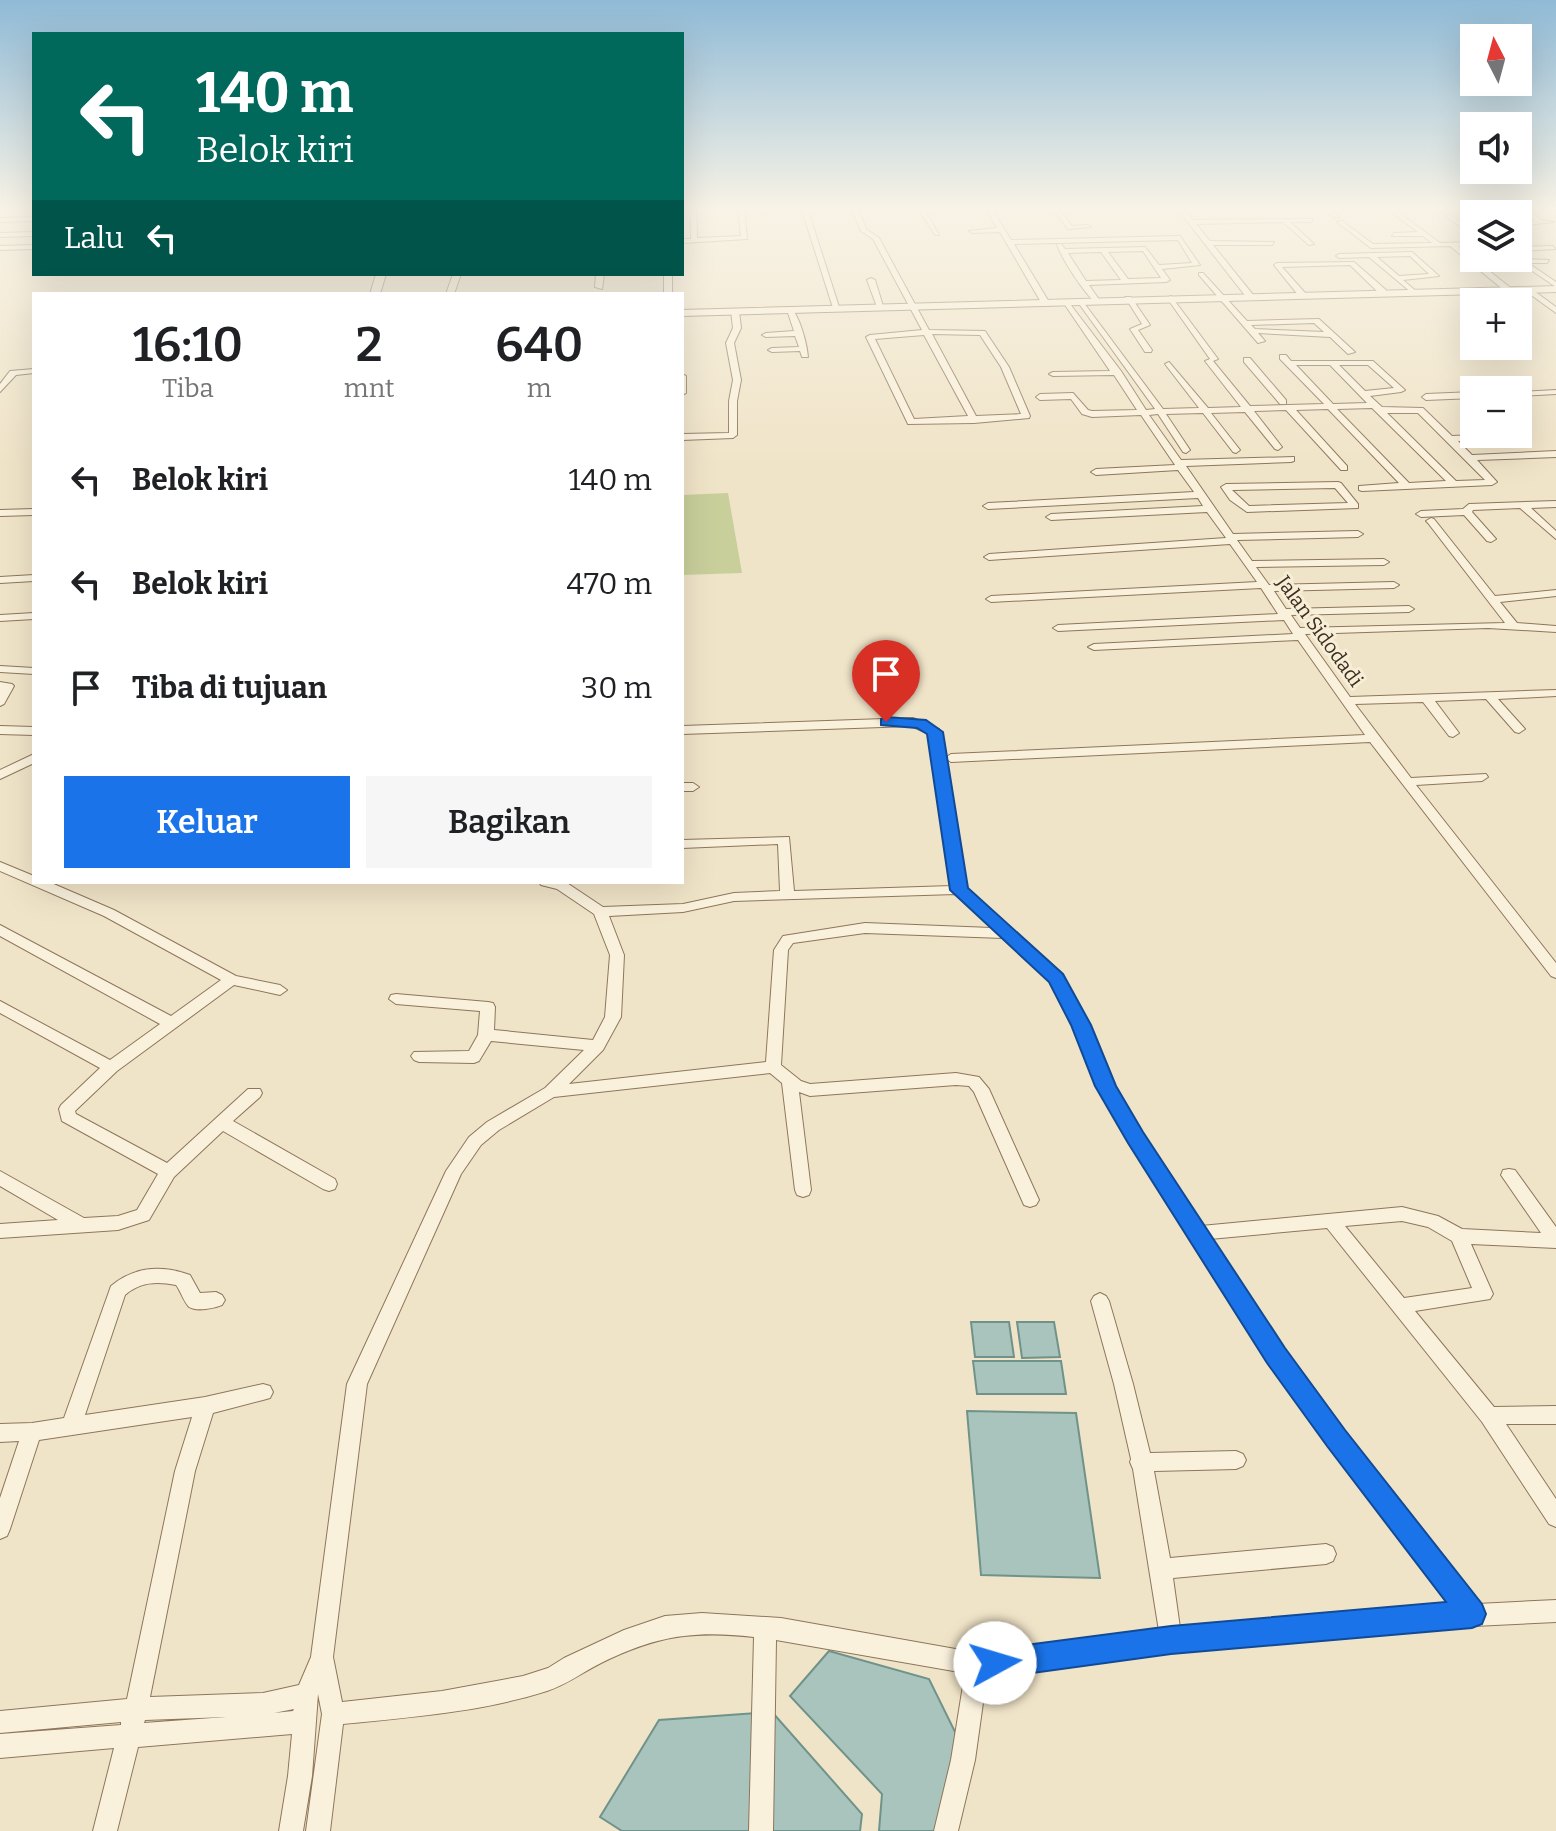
<!DOCTYPE html>
<html lang="id">
<head>
<meta charset="utf-8">
<style>
	:root { --surface:#fff; --page:#f6f6f6; --text:#202124; --muted:#757577; --accent:#1a73e8 }
	body { margin:0; font-family:Bitter,serif; background:var(--page); color:var(--text); height:100vh; display:flex; flex-direction:column; font-size:30px; white-space:nowrap }
	* { box-sizing:border-box; margin:0 }
	p { font-size:26px; color:var(--muted) }
	.icon { flex:none; width:44px; height:44px; fill:none; stroke:currentColor; stroke-width:2; stroke-linecap:round; stroke-linejoin:round }
	.map { position:relative; flex:1; overflow:hidden }
	.sheet { position:absolute; left:32px; top:292px; width:652px; height:592px; display:flex; flex-direction:column; background:var(--surface); border-radius:0px; box-shadow:0 8px 32px #0002 }
	.sheet>* { flex:none }
	.top-card { position:absolute; left:32px; top:32px; width:652px; height:244px; border-radius:0px; box-shadow:0 8px 32px #0002; background:#00695c; color:#fff; overflow:hidden }
	.needle { width:52px; rotate:354deg }
	.controls { position:absolute; left:1460px; top:24px; display:grid; gap:16px }
	.controls a { display:grid; place-items:center; width:72px; height:72px; border-radius:0px; background:var(--surface); box-shadow:0 8px 32px #0002; font-size:40px }
	.pin { position:absolute; display:grid; place-items:center; width:68px; height:68px; color:#fff; margin:-82px -34px; border-radius:50% 50% 50% 0; rotate:-45deg; box-shadow:0 0 8px #0007 }
	.pin .icon { rotate:45deg }
	.me { position:absolute; width:88px; margin:-44px; rotate:84deg; stroke-linejoin:round; filter:drop-shadow(0 0 6px #0008) }
	.turn { display:flex; align-items:center; gap:28px; height:168px; padding:0 32px; font-size:36px }
	.turn .icon { width:104px; height:104px; stroke-width:2.5 }
	.turn b { display:block; font-size:56px; line-height:68px }
	.then { display:flex; align-items:center; height:76px; padding:0 32px; background:#0003; gap:16px; font-size:30px }
	.eta { display:flex; justify-content:space-evenly; align-items:center; height:136px; text-align:center }
	.eta b { font-size:48px; font-weight:600; line-height:56px }
	.primary-button { display:flex; gap:16px; margin-top:auto; padding:16px 32px }
	.primary-button a { flex:1; height:92px; border-radius:0px; background:var(--accent); color:#fff; font-size:32px; font-weight:600; line-height:92px; text-align:center }
	.primary-button a+a { background:var(--page); color:var(--text) }
	ul { padding:0; list-style:none }
	li { display:flex; align-items:center; gap:24px; height:104px; padding:0 32px }
	li div { flex:1 }
	li b { display:block; font-size:30px }
	li em { font-style:normal }
	.map>svg:first-child { display:block }
	.green { fill:#c9cf9b }
	.water { fill:#a9c4bc; stroke:#6f938a; stroke-width:2 }
	.lines { fill:none; stroke-linecap:round; stroke-linejoin:round }
	.minor-casing { stroke:#8d765c; stroke-width:2 }
	.tertiary-casing { stroke:#8d765c; stroke-width:2 }
	.minor { fill:#faf1dc; fill-rule:evenodd }
	.tertiary { fill:#faf1dc; fill-rule:evenodd }
	.route { fill:#1a73e8; stroke:#114b97; stroke-width:2 }
	.labels { text-anchor:middle; dominant-baseline:central; stroke-width:6; stroke-linejoin:round; paint-order:stroke }
	.far-street-label { font-size:20px; fill:#3d2e20; stroke:#f7eed8 }
</style>
</head>
<body>
<div class="map">
<svg width="1556" height="1831" viewBox="0 0 1556 1831">
	<rect width="100%" height="100%" fill="#f0e4c8"/>
	<polygon class="green" points="728,493 742,573 682,575 682,495"/>
	<g class="water">
		<polygon points="971,1322 1009,1322 1014,1357 975,1357"/>
		<polygon points="1017,1322 1054,1322 1060,1357 1022,1358"/>
		<polygon points="973,1361 1061,1361 1066,1394 977,1394"/>
		<polygon points="967,1411 1076,1413 1100,1578 981,1575"/>
		<polygon points="829,1651 929,1679 963,1748 935,1831 879,1831 882,1794 790,1696"/>
		<polygon points="772,1712 862,1814 860,1831 622,1831 600,1817 659,1720"/>
	</g>
	<g class="lines">
		<defs>
			<g id="minor">
				<polygon points="690,207 696,207 697,238 741,236 738,207 768,207 744,209 747,239 682,243 682,239 691,239"/>
				<polygon points="801,207 807,207 840,310 833,308"/>
				<path d="M851 207H857L866 229 879 238 929 330 985 331 1009 367 1030 416 1029 418 974 423 908 424 866 337 870 335 922 330 873 239 861 231ZM932 334 980 335 1001 367 1021 414 976 416ZM924 335 968 416 914 419 875 339Z"/>
				<polygon points="917,207 923,207 939,235 935,235"/>
				<path d="M985 207H991L1011 240 1180 236 1200 265 1162 269 1170 280 1166 282 1089 285 1100 301 1096 303C1084 293 1061 258 1057 244H1061L1065 249 1145 247 1159 265 1192 263 1178 240 1014 244 1049 302 1042 304 1000 232 972 233 969 231 997 228ZM1143 251 1161 278 1128 279 1108 252ZM1101 252 1121 280 1086 281 1068 253Z"/>
				<polygon points="1051,207 1057,207 1072,226 1088,225 1091,227 1068,229"/>
				<polygon points="1176,207 1182,207 1193,220 1313,219 1311,222 1290,222 1314,244 1309,245 1283,222 1196,224 1210,241 1274,242 1272,245 1213,245 1254,296 1247,298"/>
				<polygon points="1321,207 1328,207 1339,217 1334,218"/>
				<polygon points="1384,207 1391,207 1440,243 1474,242 1474,246 1458,246 1512,289 1505,291 1450,246 1371,248 1337,222 1342,221 1373,244 1432,243 1423,236 1392,236 1394,233 1418,232"/>
				<polygon points="1471,207 1478,207 1487,214 1480,214"/>
				<polygon points="1514,207 1521,207 1543,221 1554,222 1518,226 1518,222 1535,221"/>
				<polygon points="1446,215 1450,215 1474,230 1474,235 1446,217"/>
				<polygon points="34,217 34,221 0,222 0,218"/>
				<polygon points="34,232 34,236 0,237 0,233"/>
				<polygon points="34,245 34,249 0,250 0,246"/>
				<polygon points="1553,246 1555,249 1518,251 1518,247"/>
				<path d="M1412 252 1439 276 1403 280 1416 291 1412 293 1369 257 1339 258 1336 256 1339 254ZM1410 256 1429 274 1399 276 1377 257Z"/>
				<polygon points="1518,256 1522,259 1549,260 1547,263 1528,263 1556,282 1556,287 1513,258"/>
				<polygon points="1354,262 1386,290 1386,294 1380,294 1350,265 1282,267 1306,294 1299,296 1274,265 1277,263"/>
				<path d="M1199 273H1203L1247 321 1319 319 1355 352 1348 354 1330 337 1258 333 1265 341 1258 343 1199 275ZM1314 323 1324 332 1255 329 1251 325Z"/>
				<polygon points="453,274 461,274 454,294 446,294"/>
				<polygon points="596,274 604,274 602,289 595,287"/>
				<rect x="664" y="274" width="8" height="20"/>
				<polygon points="871,278 875,280 884,309 877,307 867,280"/>
				<polygon points="1480,288 1483,288 1500,302 1491,302 1477,292"/>
				<polygon points="1530,288 1556,307 1556,313 1527,292"/>
				<path d="M1171 296 1218 359 1213 361 1250 406 1324 404 1280 359V355H1286L1291 361H1373L1405 390 1401 392 1370 396 1382 407 1423 408 1452 436 1499 434 1503 437 1499 440 1458 441 1472 455 1556 451V457L1477 460 1497 482 1492 485 1362 491 1359 490V486L1399 483 1328 409 1296 410 1347 466V470H1341L1286 410 1254 411 1282 447 1278 450 1275 449 1245 412 1211 413 1240 450 1236 453 1233 452 1203 413 1166 414 1190 450 1186 453 1183 452 1158 414 1149 415 1181 460 1294 457V461L1291 462 1186 466 1233 534 1358 531 1363 534 1358 537 1237 540 1252 561 1384 559 1389 562 1384 565 1256 567 1269 585 1394 582 1399 585 1394 588 1274 591 1286 609 1409 606 1414 609 1409 612 1291 615 1300 628 1505 623 1428 523 1426 521 1431 518 1434 519 1495 596 1556 590V596L1500 602 1517 623 1556 626V632L1488 628 1305 634 1350 697 1556 690V696L1498 699 1525 729 1519 733 1515 732 1486 699 1435 701 1459 733 1453 737 1449 736 1423 702 1355 704 1411 778 1486 774 1488 777 1482 781 1416 785 1556 963V978L1551 976 1370 742 951 762 945 758 966 889 1061 975 1089 1025 1114 1086 1141 1134 1201 1226 1402 1207 1438 1216 1462 1229 1541 1233 1501 1175 1503 1170 1509 1169 1515 1170 1556 1227V1248L1471 1244 1493 1294 1490 1299 1415 1311 1494 1407 1556 1406V1424H1506L1556 1499V1527L1549 1524 1482 1422 1327 1228 1210 1239 1283 1350 1343 1432 1477 1604 1556 1600V1622L1412 1629 1268 1641 987 1674 975 1760 958 1831H934L951 1760 965 1673 776 1640 773 1831H749L754 1637C693 1630 656 1636 601 1663 583 1672 566 1685 547 1691 481 1712 412 1717 343 1724L330 1831H306L322 1714 318 1694 312 1776 303 1831H279L288 1776 292 1734 138 1747 117 1831H93L114 1748 0 1758V1734L121 1725V1722L0 1733V1711L127 1699 175 1471 192 1417 39 1440 10 1529 7 1536 0 1539V1498L19 1441 0 1442V1424L32 1423 64 1418 111 1286C135 1266 162 1265 190 1275L200 1293 216 1292 222 1295 225 1300 222 1305C215 1308 197 1312 189 1307 184 1302 180 1290 176 1285 156 1281 140 1282 125 1295L85 1415 205 1397 263 1384 270 1386 273 1392 270 1398 263 1400 213 1413 195 1471 150 1697 263 1693 299 1685 311 1657 347 1384 446 1171 469 1137 487 1122 545 1088 584 1050 491 1041 479 1061 474 1063 419 1062 414 1060 411 1056 414 1052 469 1051 478 1035 480 1011 396 1004 389 999 391 995 396 994 488 1002 493 1003 495 1007 494 1030 593 1040 605 1017 610 955 594 914 557 889 541 885 539 882 567 883 603 907 683 904 734 893 780 891 778 844 682 848V840L789 837 794 891 952 886 929 734 911 726 682 734V726L913 718 939 729 945 758 951 754 1365 735 1298 640 1094 650 1088 647 1094 644 1293 634 1284 620 1058 631 1053 628 1058 625 1278 614 1261 588 991 602 986 599 991 596 1257 582 1230 544 989 560 984 557 989 554 1226 538 1207 512 1051 520 1046 517 1051 514 1203 506 1198 498 988 509 983 506 988 503 1194 492 1178 470 1096 475 1091 472 1096 469 1175 465 1141 415 1092 417 1082 414 1071 399 1040 400 1036 397 1040 394 1073 393 1088 410 1092 411 1137 410 1114 375 1053 376 1049 374 1053 372 1110 371 1063 302 1067 300 1121 371 1146 410 1155 409 1077 301 1081 299 1163 409 1199 408 1165 364 1169 362 1208 408 1241 407 1205 361 1210 359 1167 298ZM1296 365H1330L1367 403 1333 404ZM1339 365H1368L1394 388 1365 391ZM1372 408 1446 481 1409 483 1337 409ZM1387 413H1418L1485 480 1456 481ZM956 894 992 928 865 923 783 936 774 950 766 1062 569 1084 603 1050 621 1017 624 955 609 916 683 912 734 901ZM865 933 1003 938 1050 981 1073 1025 1098 1086 1129 1142 1269 1362 1329 1444 1452 1605 1180 1628 1173 1578 1326 1564 1333 1561 1336 1554 1333 1547 1326 1544 1170 1558 1154 1471 1236 1469 1243 1466 1246 1460 1243 1454 1236 1451 1150 1453 1133 1384 1109 1301 1106 1296 1100 1293 1094 1296 1091 1301 1114 1384 1131 1459 1130 1462 1133 1469 1159 1631 1027 1649 978 1653 781 1618 702 1613 665 1616 624 1630 564 1658 548 1668 523 1676 442 1691 342 1702 333 1657 367 1384 461 1174 481 1145 499 1130 554 1097 770 1073 782 1083 795 1190 797 1195 803 1197 809 1195 811 1190 799 1092 810 1096 956 1085 969 1086 974 1092 1024 1205 1030 1207 1036 1205 1039 1200 989 1089 979 1077 956 1073 810 1084 801 1081 781 1065 788 950 793 943ZM1402 1221 1428 1227 1452 1241 1472 1288 1404 1298 1345 1226ZM294 1709 293 1711 274 1713ZM226 1717 144 1723 145 1720Z"/>
				<polygon points="1125,297 1131,297 1150,325 1138,330 1152,350 1151,352 1145,352 1130,329 1142,324"/>
				<path d="M791 308C800 317 807 344 808 357H802L800 351 772 352 768 350 772 348 799 347 795 336 766 337 762 335 766 333 794 331 787 310Z"/>
				<polygon points="735,309 739,311 741,328 734,343 741,380 737,401 737,435 733,438 682,440 682,434 729,433 729,401 733,380 726,343 733,328 731,311"/>
				<polygon points="1244,358 1250,358 1286,400 1286,404 1280,404 1244,362"/>
				<polygon points="34,369 34,373 16,375 0,392 0,384 10,371"/>
				<polygon points="682,374 686,376 686,393 682,395"/>
				<polygon points="1556,390 1556,394 1518,396 1518,392"/>
				<polygon points="1474,392 1474,398 1426,400 1422,397 1426,394"/>
				<path d="M1338 482 1341 483 1358 504V508L1247 512 1230 500 1221 487 1226 484ZM1335 488 1348 503 1249 506 1232 490Z"/>
				<polygon points="1556,501 1556,507 1531,508 1556,531 1556,539 1520,508 1473,510 1472,512 1496,539 1491,542 1487,541 1464,515 1421,517 1416,514 1421,511 1463,509 1469,504"/>
				<polygon points="34,509 34,515 0,516 0,510"/>
				<polygon points="34,575 34,581 0,583 0,577"/>
				<polygon points="34,613 34,619 0,621 0,615"/>
				<polygon points="0,666 34,668 34,674 0,672"/>
				<polygon points="0,682 12,684 14,686 4,704 0,706"/>
				<polygon points="0,726 34,727 34,735 0,734"/>
				<polygon points="34,754 34,763 0,779 0,770"/>
				<polygon points="682,783 693,783 699,787 693,791 682,791"/>
				<polygon points="0,862 34,876 34,882 49,882 114,910 236,976 280,985 287,990 280,995 234,985 117,1071 75,1111 76,1114 167,1163 248,1089 260,1089 262,1093 260,1097 233,1121 335,1179 337,1184 335,1189 329,1191 323,1189 223,1131 174,1177 149,1220 118,1230 0,1238 0,1224 58,1220 0,1186 0,1171 84,1218 118,1216 137,1210 158,1174 62,1121 59,1109 61,1105 100,1068 0,1013 0,1001 110,1060 160,1024 0,936 0,925 171,1016 221,980 104,916 0,871"/>
			</g>
			<g id="tertiary">
				<polygon points="376,274 386,274 380,294 370,294"/>
				<polygon points="1556,286 1556,292 682,316 682,310"/>
			</g>
		</defs>
		<use href="#minor" class="minor-casing"/>
		<use href="#tertiary" class="tertiary-casing"/>
		<use href="#minor" class="minor"/>
		<use href="#tertiary" class="tertiary"/>
	</g>
	<linearGradient id="sky" x2="0" y2="1"><stop stop-color="#8fbad6"/><stop offset="0.45" stop-color="#f8f3e6"/><stop offset="1" stop-color="#f8f3e6" stop-opacity="0"/></linearGradient>
	<rect width="1556" height="463" fill="url(#sky)"/>
	<polygon class="route" points="886,717 926,720 943,732 968,888 1063,974 1091,1025 1116,1086 1143,1132 1285,1348 1345,1430 1482,1604 1486,1614 1482,1624 1472,1628 1171,1654 995,1678 985,1674 981,1663 985,1653 995,1649 1171,1626 1446,1602 1327,1446 1267,1363 1128,1143 1095,1086 1071,1025 1049,982 950,890 927,734 917,728 881,725 881,719"/>
	<g class="labels">
		<g class="far-street-label">
			<text transform="translate(1320 631) rotate(54)">Jalan Sidodadi</text>
		</g>
	</g>
</svg>
<div class="controls">
<a><svg class="needle" viewBox="-14 -14 28 28"><path d="M0-13l5 13h-10z" fill="#e53935"/><path d="M0 13l5-13h-10z" fill="#757577"/></svg></a>
<a><svg class="icon" aria-label="sound" viewBox="0 0 24 24"><path d="M4 9h4l5-4v14l-5-4H4zM17 9q2 3 0 6"/></svg></a>
<a><svg class="icon" aria-label="layers" viewBox="0 0 24 24"><path d="M12 4l9 5-9 5-9-5zM3 14l9 5 9-5"/></svg></a>
<a>+</a>
<a>−</a>
</div>
<div class="pin" style="left:886px;top:722px;background:#d93025"><svg class="icon" aria-label="arrive" viewBox="0 0 24 24"><path d="M6 21V4h12l-3 4 3 4H6"/></svg></div>
<svg class="me" style="left:995px;top:1663px" viewBox="-20 -20 40 40"><circle r="19" fill="#fff"/><path d="M0-13L10 11 0 6-10 11z" fill="#1a73e8"/></svg>
<div class="top-card">
<div class="turn"><svg class="icon" aria-label="left" viewBox="0 0 24 24"><path d="M17 20v-9H6M10 6l-5 5 5 5"/></svg><div><b>140 m</b>Belok kiri</div></div>
<div class="then">Lalu<svg class="icon" aria-label="left" viewBox="0 0 24 24"><path d="M17 20v-9H6M10 6l-5 5 5 5"/></svg></div>
</div>
<section class="sheet">
<div class="eta">
<div><b>16:10</b><p>Tiba</p></div>
<div><b>2</b><p>mnt</p></div>
<div><b>640</b><p>m</p></div>
</div>
<ul>
<li><svg class="icon" aria-label="left" viewBox="0 0 24 24"><path d="M17 20v-9H6M10 6l-5 5 5 5"/></svg><div><b>Belok kiri</b></div><em>140 m</em></li>
<li><svg class="icon" aria-label="left" viewBox="0 0 24 24"><path d="M17 20v-9H6M10 6l-5 5 5 5"/></svg><div><b>Belok kiri</b></div><em>470 m</em></li>
<li><svg class="icon" aria-label="arrive" viewBox="0 0 24 24"><path d="M6 21V4h12l-3 4 3 4H6"/></svg><div><b>Tiba di tujuan</b></div><em>30 m</em></li>
</ul>
<div class="primary-button"><a>Keluar</a><a>Bagikan</a></div>
</section>
</div>
</body>
</html>
